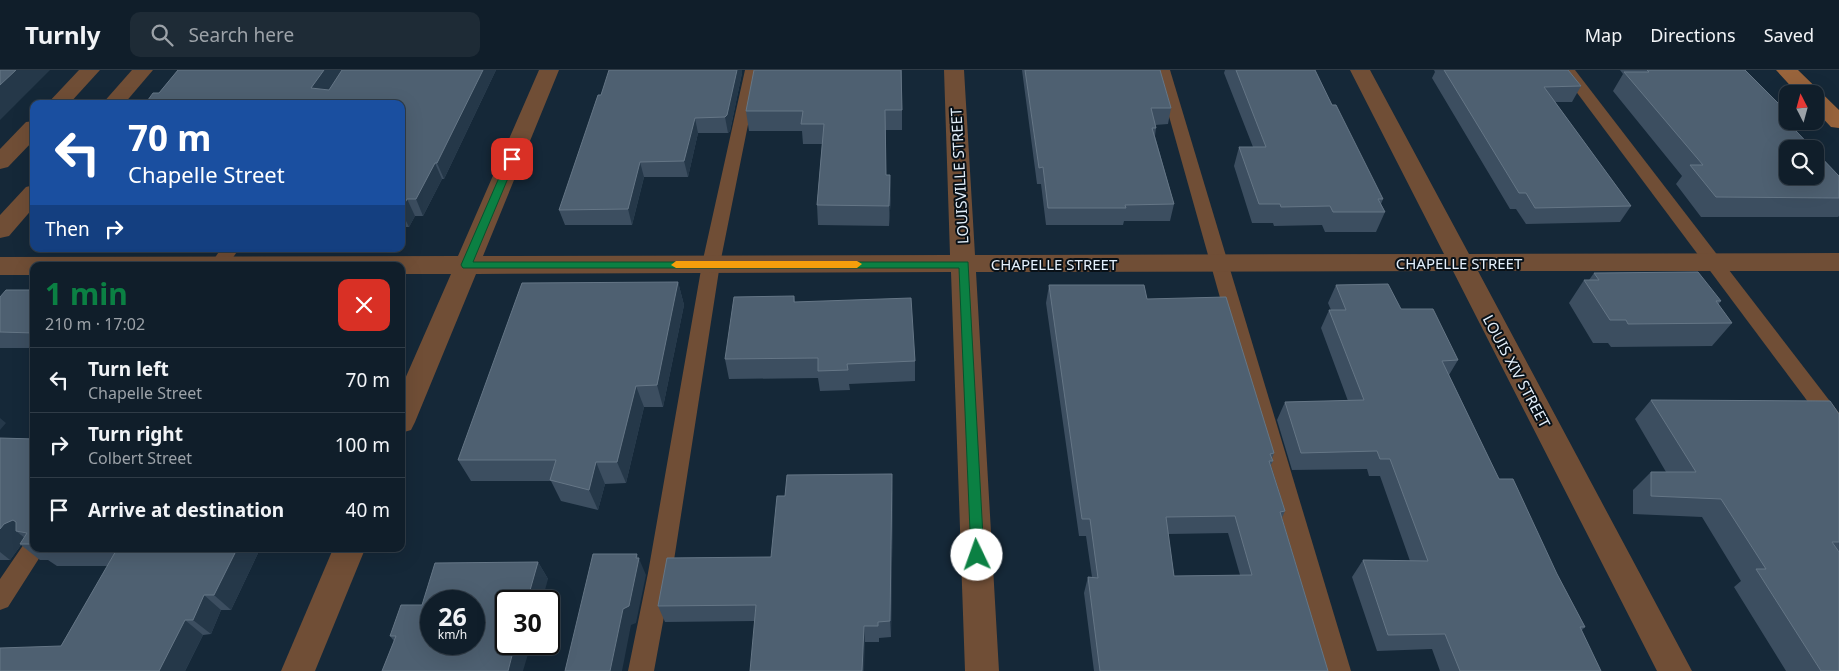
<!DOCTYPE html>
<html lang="en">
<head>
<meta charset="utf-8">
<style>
	:root { --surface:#101e2a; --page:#1e2b36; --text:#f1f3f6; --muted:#9ca2a8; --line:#303c47; --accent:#0b8043 }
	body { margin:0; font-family:"Noto Sans",sans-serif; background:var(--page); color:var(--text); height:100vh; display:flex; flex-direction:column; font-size:19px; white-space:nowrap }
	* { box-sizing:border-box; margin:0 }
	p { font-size:16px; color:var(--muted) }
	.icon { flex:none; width:28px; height:28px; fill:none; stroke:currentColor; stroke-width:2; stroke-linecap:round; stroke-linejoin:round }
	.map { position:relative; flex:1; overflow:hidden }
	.panel { position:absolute; left:30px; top:192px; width:375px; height:290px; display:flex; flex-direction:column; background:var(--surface); border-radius:10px; box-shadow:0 5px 20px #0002,0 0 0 1px var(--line) }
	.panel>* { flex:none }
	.guide { position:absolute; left:30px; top:30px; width:375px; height:152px; border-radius:10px; box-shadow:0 5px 20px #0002,0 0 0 1px var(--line); background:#1a4fa0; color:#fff; overflow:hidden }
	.needle { width:32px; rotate:354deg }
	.fabs { position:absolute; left:1779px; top:15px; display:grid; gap:10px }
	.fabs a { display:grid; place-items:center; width:45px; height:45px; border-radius:10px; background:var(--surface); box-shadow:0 5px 20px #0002,0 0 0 1px var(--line); font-size:25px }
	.speed { position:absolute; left:420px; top:520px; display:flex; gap:10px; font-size:25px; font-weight:700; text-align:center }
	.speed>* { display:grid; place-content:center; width:65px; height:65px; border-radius:50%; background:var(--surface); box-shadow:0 5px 20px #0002,0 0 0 1px var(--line); line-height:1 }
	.speed small { font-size:12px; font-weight:400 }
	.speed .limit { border:2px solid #111; border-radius:8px; background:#fff; color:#111 }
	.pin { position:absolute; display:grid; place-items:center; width:42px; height:42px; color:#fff; margin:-21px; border-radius:10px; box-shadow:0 2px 8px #0006 }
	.me { position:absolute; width:55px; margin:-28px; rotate:357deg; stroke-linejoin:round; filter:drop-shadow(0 0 4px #0008) }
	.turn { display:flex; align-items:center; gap:18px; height:105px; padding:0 15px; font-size:22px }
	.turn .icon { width:65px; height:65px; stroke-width:2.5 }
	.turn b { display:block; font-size:35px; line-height:42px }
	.then { display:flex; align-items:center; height:48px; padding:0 15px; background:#0003; gap:10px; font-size:19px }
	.round { display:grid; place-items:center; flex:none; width:52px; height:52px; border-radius:10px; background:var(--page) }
	.overview { display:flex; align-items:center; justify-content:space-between; height:85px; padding:0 15px }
	h1 { font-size:30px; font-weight:700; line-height:38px; color:var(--accent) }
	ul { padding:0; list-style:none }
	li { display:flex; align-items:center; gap:15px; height:65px; padding:0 15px; border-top:1px solid var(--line) }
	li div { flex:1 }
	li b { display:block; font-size:19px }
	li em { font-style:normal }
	header { display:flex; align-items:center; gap:30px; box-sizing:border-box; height:70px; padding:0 25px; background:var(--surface); border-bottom:1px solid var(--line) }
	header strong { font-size:24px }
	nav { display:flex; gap:28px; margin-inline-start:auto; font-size:18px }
	.search { width:350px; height:45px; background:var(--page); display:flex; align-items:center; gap:12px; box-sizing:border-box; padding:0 18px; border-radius:10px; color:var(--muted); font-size:19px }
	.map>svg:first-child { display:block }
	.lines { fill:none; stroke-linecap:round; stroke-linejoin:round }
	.service { fill:#704e36; fill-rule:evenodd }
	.minor { fill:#704e36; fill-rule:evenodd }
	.secondary { fill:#99643c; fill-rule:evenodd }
	.wall { fill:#3c4e60; fill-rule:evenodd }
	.shaded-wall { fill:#253849 }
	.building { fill:#4e6071; stroke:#657686; fill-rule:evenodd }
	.route { fill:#0b8043; stroke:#07532c }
	.slow { fill:#f59e0b }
	.labels { text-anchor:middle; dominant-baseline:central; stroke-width:4; stroke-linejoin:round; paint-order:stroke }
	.street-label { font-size:15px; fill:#e4f0fc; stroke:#081017 }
</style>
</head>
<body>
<header>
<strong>Turnly</strong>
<div class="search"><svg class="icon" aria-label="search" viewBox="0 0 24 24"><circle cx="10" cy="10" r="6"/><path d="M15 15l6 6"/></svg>Search here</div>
<nav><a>Map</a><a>Directions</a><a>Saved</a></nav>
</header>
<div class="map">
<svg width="1839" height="601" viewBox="0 0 1839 601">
	<rect width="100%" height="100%" fill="#152838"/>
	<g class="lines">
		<g class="service">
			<polygon points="745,0 759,0 720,194 672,503 654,601 628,601 648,503 702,194"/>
			<polygon points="1156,0 1170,0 1351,601 1325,601"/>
			<polygon points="1560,0 1575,0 1839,343 1839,366 1832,364"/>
			<polygon points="221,179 239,179 227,196 209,196"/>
			<polygon points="34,468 34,479 45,479 8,537 0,540 0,509 26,471"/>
		</g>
		<g class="minor">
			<polygon points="79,0 100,0 69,34 47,34"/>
			<polygon points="132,0 153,0 124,34 102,34"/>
			<polygon points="539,0 559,0 483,186 950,185 944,0 964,0 975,185 1444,184 1350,0 1370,0 1469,184 1839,183 1839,201 1478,201 1692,601 1657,601 1453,201 976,202 999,601 965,601 951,202 476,204 415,352 411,360 401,363 401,318 451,204 401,204 401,196 34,196 34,205 0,205 0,187 458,186"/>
			<polygon points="34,51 34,70 8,97 0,99 0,79 26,52"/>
			<polygon points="34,115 34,137 9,166 0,168 0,145 26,117"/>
			<polygon points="333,479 365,479 315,601 281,601"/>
		</g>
		<polygon class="secondary" points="1776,0 1798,0 1839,40 1839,58 1831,57 1815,40 1815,24 1798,24"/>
	</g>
	<g class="wall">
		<polygon points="178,0 496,0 444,109 442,109 423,146 415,146 409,157 401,157 401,34 159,23"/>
		<polygon points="902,0 902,60 886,60 886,105 890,105 891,125 889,156 818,155 817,135 822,74 803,74 802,61 749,61 746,41"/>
		<polygon points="1022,0 1160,0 1171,38 1168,54 1155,55 1156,58 1155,66 1174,134 1170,151 1124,151 1123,155 1046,155 1041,114 1037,114"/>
		<polygon points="1225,0 1315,0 1332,35 1383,129 1381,134 1385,142 1376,162 1325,162 1322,155 1274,156 1273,153 1252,153 1234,96 1239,77 1253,77 1224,3"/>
		<polygon points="1434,0 1568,0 1581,16 1572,32 1555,32 1631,136 1620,152 1526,154 1516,139 1510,139 1432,8 1435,2"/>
		<polygon points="1620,0 1745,0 1783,38 1782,40 1788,46 1788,48 1786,50 1839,106 1839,146 1838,147 1701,147 1676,114 1682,106 1613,21 1623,4"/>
		<polygon points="742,3 730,61 728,63 698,63 688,107 644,107 632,155 565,155 559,140"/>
		<polygon points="1594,203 1721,231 1718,235 1732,253 1712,276 1611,277 1608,273 1593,273 1569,233 1584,210 1589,210"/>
		<polygon points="678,212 684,235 663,337 644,337 626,413 605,414 598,440 561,431 551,411 471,411 458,390"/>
		<path d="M1049 215 1147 229 1274 383 1272 389 1273 391 1271 395 1285 441 1282 448 1328 601H1094L1084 523 1088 507H1092L1086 466H1079L1046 233ZM1228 463 1240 505 1174 506 1168 464Z"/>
		<polygon points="1336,215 1401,239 1458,290 1449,305 1499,409 1557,504 1585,557 1581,561 1601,601 1440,601 1432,579 1377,581 1352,507 1363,490 1410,491 1380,406 1369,406 1367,399 1292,400 1277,350 1285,332 1348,331 1321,258 1329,240 1331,240 1328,233"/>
		<polygon points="34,220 34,278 0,278 0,227"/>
		<polygon points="794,226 795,232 915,291 915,311 849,314 850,320 820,321 818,308 729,309 725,289"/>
		<polygon points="1651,330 1839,344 1839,601 1786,601 1734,517 1741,511 1702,447 1633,444 1633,420 1651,402 1666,402 1635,349"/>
		<polygon points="0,368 34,369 34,479 260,479 231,540 221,540 211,564 203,565 185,601 0,601 61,576 108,496 57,496 48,490 40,490 21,475 10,490 0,490"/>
		<polygon points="893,422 891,567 879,568 879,572 865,572 755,551 665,552 658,536 771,487"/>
		<polygon points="538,492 548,509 394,571 390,566 422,535"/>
	</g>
	<g class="shaded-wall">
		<polygon points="16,0 50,0 0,50 0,15"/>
		<polygon points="324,0 343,0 319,34 311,18"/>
		<polygon points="483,0 496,0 444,109 437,93"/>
		<polygon points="737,0 742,0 742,3 730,61 728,63 725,47"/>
		<polygon points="695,48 698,63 688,107 684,91"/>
		<polygon points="640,92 644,107 632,155 628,139"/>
		<polygon points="435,93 442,109 423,146 416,129"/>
		<polygon points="890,105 891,125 889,156 889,136"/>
		<polygon points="407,129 415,146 409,157 401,141"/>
		<polygon points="678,212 684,235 663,337 657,315"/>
		<polygon points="636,316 644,337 626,413 617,392"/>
		<polygon points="0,348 6,353 0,360"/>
		<polygon points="596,392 605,414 598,440 589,420"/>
		<polygon points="892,404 893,422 891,567 890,551"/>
		<polygon points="13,450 33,466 27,463 16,461 26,469 20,474 21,475 10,490 0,482 0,459 4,454"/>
		<polygon points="237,479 260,479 231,540 214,525"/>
		<polygon points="637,484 646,505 636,553 631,555 622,601 610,601 623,539"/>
		<polygon points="538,492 548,509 542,531 527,531"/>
		<polygon points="204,525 221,540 211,564 193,550"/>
		<polygon points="185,550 203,565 185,601 159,601"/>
		<polygon points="864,556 865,572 864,601 862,601"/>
		<polygon points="515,574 531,574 523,601 508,601"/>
	</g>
	<g class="building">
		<polygon points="0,0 16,0 0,15"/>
		<polygon points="178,0 324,0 311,18 329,20 342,0 483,0 437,93 435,93 416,129 407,129 401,140 401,34 145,34 153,23 159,23"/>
		<polygon points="609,0 737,0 727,45 725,47 695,48 684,91 640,92 628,139 559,140 598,25 601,25"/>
		<polygon points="754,0 901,0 902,40 885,40 886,105 890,105 889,136 817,135 824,54 801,54 803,41 746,41"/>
		<polygon points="1025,0 1160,0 1171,38 1151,38 1156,58 1152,58 1174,134 1125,135 1126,138 1048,138 1043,97 1039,98"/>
		<polygon points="1236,0 1315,0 1332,35 1336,35 1383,129 1378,129 1385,142 1333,142 1330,136 1281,137 1280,134 1259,134 1239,77 1266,77"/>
		<polygon points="1444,0 1568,0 1581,16 1544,17 1631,136 1535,138 1526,123 1519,123"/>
		<polygon points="1647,0 1745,0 1783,38 1780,38 1788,47 1783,47 1813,79 1788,79 1788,106 1815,106 1815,81 1839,106 1839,128 1716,127 1690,95 1703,95 1624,2 1649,2"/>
		<polygon points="1698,202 1721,231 1716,231 1732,253 1628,254 1626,250 1610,250 1584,210 1599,210 1594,203"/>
		<polygon points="678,212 657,315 636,316 617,392 596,392 589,420 550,410 556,390 458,390 522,213"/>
		<polygon points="1388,214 1401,239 1433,239 1458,290 1442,291 1499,409 1513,409 1557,504 1585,557 1580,557 1601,601 1460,601 1445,564 1388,565 1363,490 1428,491 1390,389 1380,389 1377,381 1301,383 1285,332 1364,330 1329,240 1346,240 1336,215"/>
		<path d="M1049 215H1144L1147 229 1226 227 1274 383 1270 384 1273 391H1269L1285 441 1280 442 1328 601H1100L1088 507 1098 508 1090 449H1082ZM1235 446 1252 505 1174 506 1166 447Z"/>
		<polygon points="6,220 34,220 34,263 0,262 0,227"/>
		<polygon points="794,226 794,232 911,228 915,291 847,294 848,300 818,301 818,288 725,289 734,227"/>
		<polygon points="1651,330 1830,331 1839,344 1839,472 1832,472 1839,482 1839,601 1821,601 1756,499 1766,499 1721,429 1651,426 1651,402 1696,402"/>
		<polygon points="0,368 34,369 34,474 20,474 27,463 16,461 16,452 13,450 4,454 0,459"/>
		<polygon points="892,404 890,551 878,552 878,556 864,556 862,601 750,601 756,535 658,536 667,488 771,487 777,426 785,426 787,405"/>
		<polygon points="38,479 237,479 214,525 204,525 193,550 185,550 159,601 0,601 0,578 61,576 117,479 37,480"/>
		<polygon points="593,484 637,484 636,488 639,488 629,536 623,539 610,601 565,601"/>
		<path d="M538 492 527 531H506V574H515L508 601H382L396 566H390L401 535H422L435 493ZM431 531H474V574H431Z"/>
	</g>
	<polygon class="route" points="508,87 516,89 473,192 968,192 984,485 982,489 972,489 971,485 959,198 463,198 461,195"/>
	<polygon class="slow" points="676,191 857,191 862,194 857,198 676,198 671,195"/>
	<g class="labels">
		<g class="street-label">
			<text transform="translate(959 106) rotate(-93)">LOUISVILLE STREET</text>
			<text x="1459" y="193">CHAPELLE STREET</text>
			<text x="1054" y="194">CHAPELLE STREET</text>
			<text transform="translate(1517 301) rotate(62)">LOUIS XIV STREET</text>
		</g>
	</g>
</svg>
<div class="fabs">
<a><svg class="needle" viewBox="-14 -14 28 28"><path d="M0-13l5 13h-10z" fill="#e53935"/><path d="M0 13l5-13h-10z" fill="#9ca2a8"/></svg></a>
<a><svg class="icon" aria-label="search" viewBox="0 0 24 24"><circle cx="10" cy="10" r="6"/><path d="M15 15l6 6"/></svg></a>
</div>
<div class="speed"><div>26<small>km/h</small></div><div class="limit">30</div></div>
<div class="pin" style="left:512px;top:89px;background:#d93025"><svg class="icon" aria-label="arrive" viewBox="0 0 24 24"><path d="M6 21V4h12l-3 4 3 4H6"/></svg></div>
<svg class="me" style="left:977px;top:485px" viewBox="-20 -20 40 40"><circle r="19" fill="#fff"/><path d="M0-13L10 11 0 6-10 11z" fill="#0b8043"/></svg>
<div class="guide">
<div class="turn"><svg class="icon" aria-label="left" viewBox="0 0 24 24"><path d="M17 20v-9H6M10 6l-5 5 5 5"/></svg><div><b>70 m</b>Chapelle Street</div></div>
<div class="then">Then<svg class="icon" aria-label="right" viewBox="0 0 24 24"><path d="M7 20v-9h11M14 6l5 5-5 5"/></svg></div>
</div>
<section class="panel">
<div class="overview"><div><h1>1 min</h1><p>210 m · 17:02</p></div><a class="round" style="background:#d93025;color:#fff"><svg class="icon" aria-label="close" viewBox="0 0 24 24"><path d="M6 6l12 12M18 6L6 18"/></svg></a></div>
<ul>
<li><svg class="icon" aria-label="left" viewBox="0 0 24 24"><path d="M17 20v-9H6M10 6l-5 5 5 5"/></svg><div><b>Turn left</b><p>Chapelle Street</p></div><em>70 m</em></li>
<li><svg class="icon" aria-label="right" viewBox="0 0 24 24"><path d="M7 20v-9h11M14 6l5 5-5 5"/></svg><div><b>Turn right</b><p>Colbert Street</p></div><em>100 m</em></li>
<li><svg class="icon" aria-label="arrive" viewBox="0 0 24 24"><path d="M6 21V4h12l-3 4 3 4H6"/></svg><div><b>Arrive at destination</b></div><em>40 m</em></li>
</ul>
</section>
</div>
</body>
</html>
